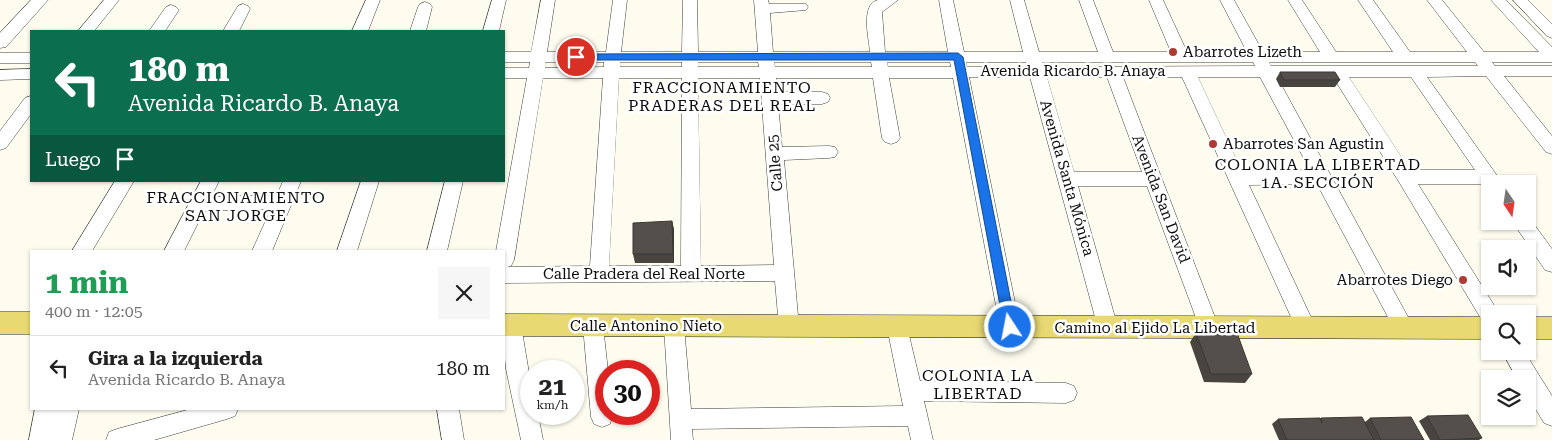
<!DOCTYPE html>
<html lang="es">
<head>
<meta charset="utf-8">
<style>
	:root { --surface:#fff; --page:#f6f6f6; --text:#222; --muted:#767676; --line:#e0e0e0 }
	body { margin:0; font-family:"Roboto Serif",serif; background:var(--page); color:var(--text); height:100vh; display:flex; flex-direction:column; font-size:19px; white-space:nowrap }
	* { box-sizing:border-box; margin:0 }
	p { font-size:16px; color:var(--muted) }
	.icon { flex:none; width:28px; height:28px; fill:none; stroke:currentColor; stroke-width:2; stroke-linecap:round; stroke-linejoin:round }
	.map { position:relative; flex:1; overflow:hidden }
	.side { position:absolute; left:30px; top:250px; width:475px; height:160px; display:flex; flex-direction:column; background:var(--surface); border-radius:0px; box-shadow:0 1px 4px #0004 }
	.side>* { flex:none }
	.guide { position:absolute; left:30px; top:30px; width:475px; height:152px; border-radius:0px; box-shadow:0 1px 4px #0004; background:#0b6e4f; color:#fff; overflow:hidden }
	.needle { width:32px; rotate:167deg }
	.fabs { position:absolute; left:1481px; top:175px; display:grid; gap:10px }
	.fabs a { display:grid; place-items:center; width:55px; height:55px; border-radius:0px; background:var(--surface); box-shadow:0 1px 4px #0004; font-size:25px }
	.speed { position:absolute; left:520px; top:360px; display:flex; gap:10px; font-size:25px; font-weight:700; text-align:center }
	.speed>* { display:grid; place-content:center; width:65px; height:65px; border-radius:50%; background:var(--surface); box-shadow:0 1px 4px #0004; line-height:1 }
	.speed small { font-size:12px; font-weight:400 }
	.speed .limit { border:8px solid #d22; background:#fff; color:#111 }
	.pin { position:absolute; display:grid; place-items:center; width:42px; height:42px; color:#fff; margin:-21px; border:2px solid #fff; border-radius:50%; box-shadow:0 1px 5px #0007 }
	.me { position:absolute; width:55px; margin:-28px; rotate:349deg; stroke-linejoin:round; filter:drop-shadow(0 0 4px #0008) }
	.turn { display:flex; align-items:center; gap:18px; height:105px; padding:0 15px; font-size:22px }
	.turn .icon { width:65px; height:65px; stroke-width:2.5 }
	.turn b { display:block; font-size:35px; line-height:42px }
	.then { display:flex; align-items:center; height:48px; padding:0 15px; background:#0003; gap:10px; font-size:19px }
	.round { display:grid; place-items:center; flex:none; width:52px; height:52px; border-radius:0px; background:var(--page) }
	.head { display:flex; align-items:center; justify-content:space-between; height:85px; padding:0 15px }
	h1 { font-size:30px; font-weight:700; line-height:38px; color:#1e9e55 }
	ul { padding:0; list-style:none }
	li { display:flex; align-items:center; gap:15px; height:65px; padding:0 15px; border-top:1px solid var(--line) }
	li div { flex:1 }
	li b { display:block; font-size:19px }
	li em { font-style:normal }
	.map>svg:first-child { display:block }
	.lines { fill:none; stroke-linecap:round; stroke-linejoin:round }
	.minor-casing { stroke:#3f3f3f; stroke-width:1 }
	.major-casing { stroke:#1d1d1d; stroke-width:1 }
	.minor { fill:#fff; fill-rule:evenodd }
	.major { fill:#e9d972; fill-rule:evenodd }
	.wall { fill:#484440 }
	.shaded-wall { fill:#3b3734 }
	.building { fill:#544f4a; stroke:#3b3734 }
	.route { fill:#1a73e8; stroke:#114b97 }
	.poi-dot { fill:#ad3b34; stroke:#fff; stroke-width:2 }
	.labels { text-anchor:middle; dominant-baseline:central; stroke-width:5; stroke-linejoin:round; paint-order:stroke }
	.poi-label { font-size:15px; fill:#0c0c0c; stroke:#fff; text-anchor:start }
	.street-label { font-size:15px; fill:#0c0c0c; stroke:#fff }
	.neighbourhood-label { font-size:16px; letter-spacing:1px; fill:#0c0c0c; stroke:#fff }
</style>
</head>
<body>
<div class="map">
<svg width="1552" height="440" viewBox="0 0 1552 440">
	<rect width="100%" height="100%" fill="#fdfcee"/>
	<g class="lines">
		<defs>
			<g id="minor">
				<polygon points="31,0 48,0 6,47 0,48 0,33"/>
				<polygon points="104,0 119,0 94,31 78,31"/>
				<polygon points="366,0 380,0 368,31 352,31"/>
				<polygon points="492,0 506,0 499,31 483,31"/>
				<path d="M541 0H555L547 52H606L613 0H627L621 52H682L683 0H697L698 52H758L754 0H768L769 4H806L808 7 806 10 770 13 773 52H870C869 39 860 4 878 0 884 0 892 0 898 0L882 12 885 52H948L939 0H953L964 52H1023L1010 0H1024L1039 52H1098L1079 0H1093L1113 52H1171L1149 0H1163L1187 52H1247L1220 0H1234L1263 52H1320L1288 0H1302L1336 52H1393L1358 0H1373L1410 52H1467L1427 0H1442L1484 52H1539L1491 0H1506L1552 47V62H1492L1495 66H1552V76H1504L1552 136V154L1546 152 1486 76 1427 77 1503 184H1490V190L1484 184H1418L1497 310 1499 314H1490V325L1483 322 1399 182 1333 77H1277L1414 328 1411 334 1404 337 1397 334 1317 184 1249 185 1316 328 1313 334 1306 337 1299 334 1296 328 1182 77H1123L1219 328 1216 334 1209 337 1202 334 1147 186H1078L1118 328 1115 334 1108 337 1101 334 1098 328 1030 77H969L1020 327 1017 333 1010 336 1003 333 1000 327 953 78H889L900 138 897 142 891 144 885 142 882 138 873 78H776L777 92H822L828 94 830 98 828 102 822 104H778L782 147 829 146 835 147 838 152 835 157 829 158 784 160 799 327 796 333 789 336 782 333 779 327 775 281 504 283V251H496L527 78H504V68H529L530 62H504V52H531ZM545 62H604V67L545 68ZM620 62H682V67H620ZM698 62H758L759 67H698ZM774 62H871L872 67H775ZM887 62H950L951 67H888ZM966 62H1026L1027 67H967ZM1042 62H1253L1255 66 1043 67ZM1269 62H1475L1478 66H1271ZM1047 77H1107L1142 172H1074ZM1198 77H1260L1310 170 1242 171ZM1349 77H1411L1475 170H1410ZM543 78H603L590 266 507 267 511 266 514 260ZM619 78H682L681 266H609ZM698 78H760L774 265 701 266Z"/>
				<polygon points="1513,0 1528,0 1552,24 1552,38 1547,36"/>
				<polygon points="425,2 430,4 432,7 426,31 410,31 418,7 420,4"/>
				<polygon points="243,4 248,6 250,9 239,31 223,31 238,6"/>
				<polygon points="171,5 176,7 179,10 165,31 149,31 166,7"/>
				<rect x="0" y="53" width="31" height="10"/>
				<polygon points="31,69 31,79 0,80 0,70"/>
				<polygon points="31,96 31,114 6,148 0,150 0,131 25,98"/>
				<polygon points="115,181 134,181 92,251 72,251"/>
				<polygon points="201,181 219,181 211,197 277,195 283,181 301,181 272,251 252,251 271,209 204,211 184,251 164,251"/>
				<polygon points="361,181 379,181 357,251 337,251"/>
				<polygon points="445,181 463,181 447,251 427,251"/>
				<polygon points="1528,216 1552,249 1552,272 1545,270 1512,221 1528,221"/>
				<polygon points="511,316 518,319 521,325 531,385 531,414 538,414 543,440 521,440 506,369 504,349 504,319"/>
				<polygon points="593,317 600,320 603,326 608,371 606,371 606,414 613,414 610,424 602,427 594,424 591,417 583,326 586,320"/>
				<polygon points="674,317 681,320 684,326 691,409 903,406 887,327 890,321 897,318 904,321 907,327 920,381 1066,383 1074,386 1077,393 1074,400 1066,403 924,401 933,440 911,440 908,426 692,429 693,440 671,440 664,326 667,320"/>
				<polygon points="1502,351 1524,351 1552,396 1552,426 1544,423 1528,396 1528,379 1517,379"/>
				<polygon points="35,409 79,409 72,440 29,440"/>
				<polygon points="191,409 238,409 235,416 227,419 154,440 106,440 109,432 117,429"/>
				<polygon points="437,409 459,409 464,440 442,440"/>
			</g>
			<g id="major">
				<rect x="0" y="312" width="31" height="22"/>
				<polygon points="504,314 1490,317 1490,339 504,336"/>
				<rect x="1528" y="317" width="24" height="22"/>
			</g>
		</defs>
		<use href="#minor" class="minor-casing"/>
		<use href="#major" class="major-casing"/>
		<use href="#minor" class="minor"/>
		<use href="#major" class="major"/>
	</g>
	<g class="wall">
		<polygon points="1280,72 1340,80 1335,87 1280,87 1276,79"/>
		<polygon points="672,221 674,230 674,263 635,263 633,254"/>
		<polygon points="1196,333 1252,374 1245,383 1204,382 1190,342"/>
		<polygon points="1427,416 1482,438 1479,440 1430,440 1419,421"/>
		<polygon points="1321,418 1365,422 1370,418 1424,440 1279,440 1272,424 1278,419 1320,419"/>
	</g>
	<polygon class="shaded-wall" points="672,221 674,230 674,263 673,254"/>
	<g class="building">
		<polygon points="1280,72 1335,72 1340,80 1284,80"/>
		<polygon points="672,221 673,254 633,254 633,223"/>
		<polygon points="1196,333 1237,333 1252,374 1211,374"/>
		<polygon points="1468,415 1482,438 1440,440 1427,416"/>
		<polygon points="1362,417 1374,440 1287,440 1278,419 1320,418 1322,423 1321,418"/>
		<polygon points="1411,417 1424,440 1381,440 1370,418"/>
	</g>
	<polygon class="route" points="958,53 963,57 1016,327 1015,331 1010,333 1006,331 1004,327 954,60 576,60 571,57 576,54"/>
	<g class="poi-dot">
		<circle cx="1173" cy="52" r="5"/>
		<circle cx="1213" cy="144" r="5"/>
		<circle cx="1463" cy="280" r="5"/>
	</g>
	<g class="labels">
		<g class="poi-label">
			<text x="1183" y="52">Abarrotes Lizeth</text>
			<text x="1223" y="144">Abarrotes San Agustin</text>
			<text x="1453" y="280" text-anchor="end">Abarrotes Diego</text>
		</g>
		<g class="street-label">
			<text x="1073" y="71">Avenida Ricardo B. Anaya</text>
			<text transform="translate(775 163) rotate(-95)">Calle 25</text>
			<text transform="translate(1067 178) rotate(74)">Avenida Santa Mónica</text>
			<text transform="translate(1161 199) rotate(69)">Avenida San David</text>
			<text x="644" y="274">Calle Pradera del Real Norte</text>
			<text x="646" y="326">Calle Antonino Nieto</text>
			<text x="1155" y="328">Camino al Ejido La Libertad</text>
		</g>
		<g class="neighbourhood-label">
			<text x="722" y="87">FRACCIONAMIENTO<tspan x="722" dy="18">PRADERAS DEL REAL</tspan></text>
			<text x="1318" y="164">COLONIA LA LIBERTAD<tspan x="1318" dy="18">1A. SECCIÓN</tspan></text>
			<text x="236" y="197">FRACCIONAMIENTO<tspan x="236" dy="18">SAN JORGE</tspan></text>
			<text x="978" y="375">COLONIA LA<tspan x="978" dy="18">LIBERTAD</tspan></text>
		</g>
	</g>
</svg>
<div class="fabs">
<a><svg class="needle" viewBox="-14 -14 28 28"><path d="M0-13l5 13h-10z" fill="#e53935"/><path d="M0 13l5-13h-10z" fill="#767676"/></svg></a>
<a><svg class="icon" aria-label="sound" viewBox="0 0 24 24"><path d="M4 9h4l5-4v14l-5-4H4zM17 9q2 3 0 6"/></svg></a>
<a><svg class="icon" aria-label="search" viewBox="0 0 24 24"><circle cx="10" cy="10" r="6"/><path d="M15 15l6 6"/></svg></a>
<a><svg class="icon" aria-label="layers" viewBox="0 0 24 24"><path d="M12 4l9 5-9 5-9-5zM3 14l9 5 9-5"/></svg></a>
</div>
<div class="speed"><div>21<small>km/h</small></div><div class="limit">30</div></div>
<div class="pin" style="left:576px;top:57px;background:#d93025"><svg class="icon" aria-label="arrive" viewBox="0 0 24 24"><path d="M6 21V4h12l-3 4 3 4H6"/></svg></div>
<svg class="me" style="left:1010px;top:327px" viewBox="-20 -20 40 40"><circle r="17" fill="#1a73e8" stroke="#fff" stroke-width="3"/><path d="M0-11L8 9 0 5-8 9z" fill="#fff"/></svg>
<div class="guide">
<div class="turn"><svg class="icon" aria-label="left" viewBox="0 0 24 24"><path d="M17 20v-9H6M10 6l-5 5 5 5"/></svg><div><b>180 m</b>Avenida Ricardo B. Anaya</div></div>
<div class="then">Luego<svg class="icon" aria-label="arrive" viewBox="0 0 24 24"><path d="M6 21V4h12l-3 4 3 4H6"/></svg></div>
</div>
<section class="side">
<div class="head"><div><h1>1 min</h1><p>400 m · 12:05</p></div><a class="round"><svg class="icon" aria-label="close" viewBox="0 0 24 24"><path d="M6 6l12 12M18 6L6 18"/></svg></a></div>
<ul>
<li><svg class="icon" aria-label="left" viewBox="0 0 24 24"><path d="M17 20v-9H6M10 6l-5 5 5 5"/></svg><div><b>Gira a la izquierda</b><p>Avenida Ricardo B. Anaya</p></div><em>180 m</em></li>
</ul>
</section>
</div>
</body>
</html>
